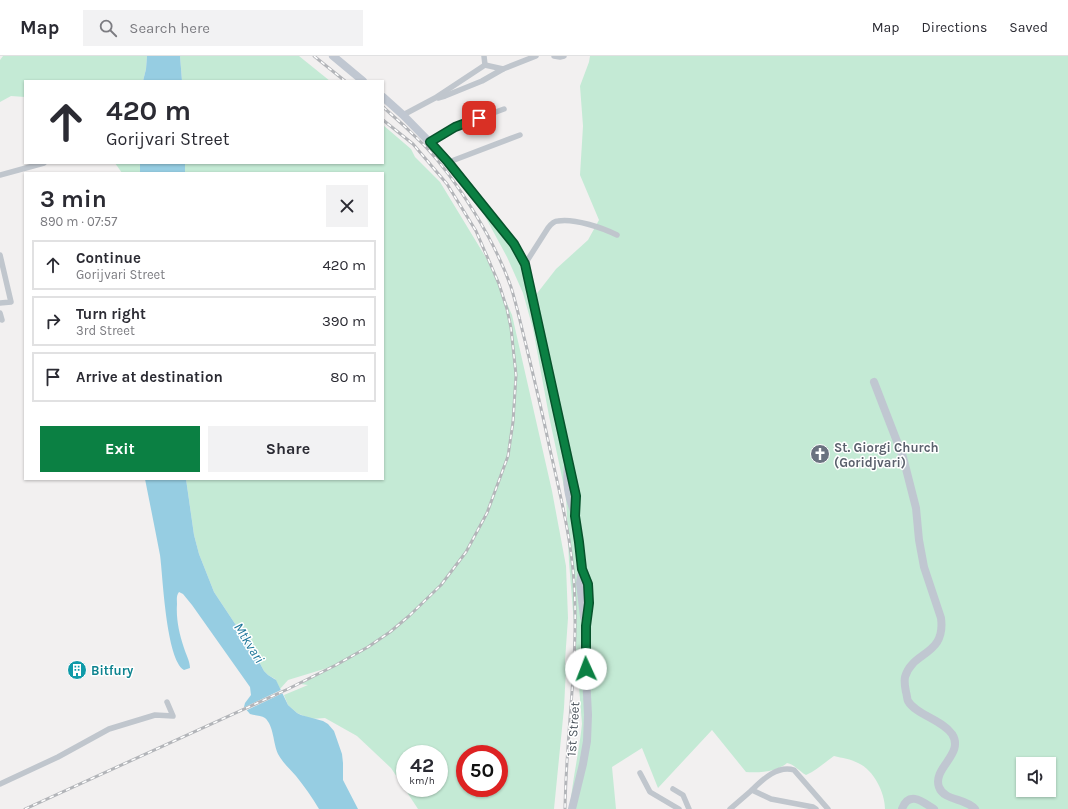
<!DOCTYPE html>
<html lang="en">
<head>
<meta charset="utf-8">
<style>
	:root { --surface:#fff; --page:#f2f2f3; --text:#2b2b33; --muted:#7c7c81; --line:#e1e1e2; --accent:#0b8043 }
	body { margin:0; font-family:Karla,sans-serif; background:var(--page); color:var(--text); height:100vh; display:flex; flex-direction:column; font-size:15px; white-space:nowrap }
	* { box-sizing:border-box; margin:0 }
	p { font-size:13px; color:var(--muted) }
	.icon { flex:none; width:22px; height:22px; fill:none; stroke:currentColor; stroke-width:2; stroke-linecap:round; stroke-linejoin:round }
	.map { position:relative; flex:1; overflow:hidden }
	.sheet { position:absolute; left:24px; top:116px; width:360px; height:308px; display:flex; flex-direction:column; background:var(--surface); border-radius:0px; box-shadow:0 1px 3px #0004 }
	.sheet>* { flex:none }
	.hud { position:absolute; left:24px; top:24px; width:360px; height:84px; border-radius:0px; box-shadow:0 1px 3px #0004; background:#fff; color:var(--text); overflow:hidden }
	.buttons { position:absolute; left:1016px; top:701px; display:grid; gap:8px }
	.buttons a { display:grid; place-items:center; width:40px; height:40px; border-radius:0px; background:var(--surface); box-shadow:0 1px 3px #0004; font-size:20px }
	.speed { position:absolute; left:396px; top:689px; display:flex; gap:8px; font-size:20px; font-weight:700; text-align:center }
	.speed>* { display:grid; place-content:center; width:52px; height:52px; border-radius:50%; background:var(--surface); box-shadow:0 1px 3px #0004; line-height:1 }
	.speed small { font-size:10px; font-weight:400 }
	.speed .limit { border:6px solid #d22; background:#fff; color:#111 }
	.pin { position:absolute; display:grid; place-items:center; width:34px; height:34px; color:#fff; margin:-17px; border-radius:8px; box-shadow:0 2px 6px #0006 }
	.me { position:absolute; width:44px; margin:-22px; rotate:358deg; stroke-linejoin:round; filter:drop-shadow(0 0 3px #0008) }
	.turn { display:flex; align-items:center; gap:14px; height:84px; padding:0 16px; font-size:18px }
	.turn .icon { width:52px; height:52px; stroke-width:2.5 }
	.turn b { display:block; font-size:28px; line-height:34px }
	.round { display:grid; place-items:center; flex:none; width:42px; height:42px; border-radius:0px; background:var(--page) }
	.overview { display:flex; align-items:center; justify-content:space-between; height:68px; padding:0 16px }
	h1 { font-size:24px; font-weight:700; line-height:30px }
	.primary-button { display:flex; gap:8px; margin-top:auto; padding:8px 16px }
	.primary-button a { flex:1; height:46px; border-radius:0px; background:var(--accent); color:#fff; font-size:16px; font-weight:700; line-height:46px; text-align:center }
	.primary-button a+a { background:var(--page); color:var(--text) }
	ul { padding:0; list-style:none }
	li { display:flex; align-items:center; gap:12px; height:50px; margin:0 8px 6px; padding:0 8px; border:2px solid var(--line); border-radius:0px }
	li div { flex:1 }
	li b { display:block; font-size:15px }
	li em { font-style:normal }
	header { display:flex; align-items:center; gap:24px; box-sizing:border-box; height:56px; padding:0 20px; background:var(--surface); border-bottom:1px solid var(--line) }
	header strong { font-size:19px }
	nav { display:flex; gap:22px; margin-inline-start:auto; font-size:14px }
	.search { width:280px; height:36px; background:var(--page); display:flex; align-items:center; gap:10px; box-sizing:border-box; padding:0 14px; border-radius:0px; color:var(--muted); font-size:15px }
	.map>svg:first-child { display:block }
	.green { fill:#c4ead5; fill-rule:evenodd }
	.water { fill:#96cde2 }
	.pier { fill:#f2f0f0 }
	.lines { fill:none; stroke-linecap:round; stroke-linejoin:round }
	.street { stroke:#c0c6cd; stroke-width:5.5 }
	.secondary { stroke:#c0c7d1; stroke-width:8 }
	.rail-casing { stroke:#b3b5b9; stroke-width:3 }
	.rail { stroke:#fff; stroke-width:1.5; stroke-dasharray:4.5; stroke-linecap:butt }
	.route-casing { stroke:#07532c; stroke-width:10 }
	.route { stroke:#0b8043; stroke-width:7 }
	.labels { text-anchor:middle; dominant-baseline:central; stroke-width:3; stroke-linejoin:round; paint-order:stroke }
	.worship-label { font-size:13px; font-weight:bold; fill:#5b616d; stroke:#fff; text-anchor:start }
	.culture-label { font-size:13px; font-weight:bold; fill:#0d838f; stroke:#fff; text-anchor:start }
	.street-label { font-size:13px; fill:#4a525b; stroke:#fff }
	.water-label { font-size:14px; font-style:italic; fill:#1e779a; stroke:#fff }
</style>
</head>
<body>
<header>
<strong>Map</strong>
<div class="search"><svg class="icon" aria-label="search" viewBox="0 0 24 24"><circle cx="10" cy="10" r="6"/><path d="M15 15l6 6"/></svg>Search here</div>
<nav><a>Map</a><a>Directions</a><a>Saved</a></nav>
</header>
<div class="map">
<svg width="1068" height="753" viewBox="0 0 1068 753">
	<rect width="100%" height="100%" fill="#f2f0f0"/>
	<g class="green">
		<polygon points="3,0 147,0 146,13 143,25 25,25 25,41 11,40 0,46 0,4"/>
		<polygon points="180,0 299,0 330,25 182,25"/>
		<path d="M590 0H1068V753H885C885 737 874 714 858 707 851 703 842 702 834 700 824 707 817 714 806 719 799 715 794 708 787 707 777 716 758 717 746 716L712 674 658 732 642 692 612 711 616 753H570C572 725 579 697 582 668L569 506 566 440 549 360 533 273 523 237 507 201 480 151C495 169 514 188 521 210 525 220 526 231 527 241L535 240 556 213 588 184 599 164 580 119 583 70 580 30 589 6ZM1023 708H1049V734H1023Z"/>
		<path d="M383 69 411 93 415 101 440 126 488 205 512 259 552 435 566 510 568 562 565 605 566 613 564 652 554 753H418L391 712 357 680 325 662 311 663 297 657 288 649 284 639 308 629 301 628 334 610 288 624 280 633 275 623 268 619 264 615 255 598 214 536 199 498 194 479 186 423H383V117H185V107H383ZM405 698H439V732H405ZM465 698H499V732H465Z"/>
		<polygon points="115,107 140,107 140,117 122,117"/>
	</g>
	<g class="water">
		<polygon points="147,0 180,0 182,25 143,25 146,13"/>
		<rect x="140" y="107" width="45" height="10"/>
		<path d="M145 423H186L194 479 199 498 214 536 255 598 264 615 268 619 276 624 288 649 297 657 301 659 323 665 328 668 334 675 342 698 343 707V724L358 753H319C312 741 304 730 296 720 289 712 283 707 278 698 273 687 274 670 265 662 261 659 255 660 250 658L244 651 245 647 251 639 250 631 192 549 183 538 179 536C176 540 177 544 177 548 176 563 179 577 184 592 186 599 190 605 190 612L184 614C166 603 163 521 160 499 155 473 150 448 145 423Z"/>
	</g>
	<polygon class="pier" points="283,633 285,636 245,655 243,652"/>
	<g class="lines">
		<g class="street">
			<polyline points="484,0 485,9"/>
			<polyline points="554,0 560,1 564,0"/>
			<polyline points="438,42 445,40 482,25 503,13 536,0"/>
			<polyline points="403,59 435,42 485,9 503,13"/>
			<polyline points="430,86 455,71 504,53"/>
			<polyline points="449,106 520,79"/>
			<polyline points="0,119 44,107"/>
			<polyline points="0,199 11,246 0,247"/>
			<path d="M525 208 548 172C551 168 554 165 558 165 574 162 603 172 617 179"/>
			<polyline points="0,257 2,264"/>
			<polyline points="640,717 650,736 679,753"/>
			<polyline points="0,728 58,701 109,673 155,659 173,660 167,646"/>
			<polyline points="673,733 683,739 689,753"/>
			<path d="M752 734C763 723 778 709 794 714L828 753"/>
			<polyline points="730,753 752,734 771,743 813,751 816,753"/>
		</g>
		<g class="secondary">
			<polyline points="333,0 363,25"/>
			<polyline points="383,41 403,59 449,106 514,188 525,208 568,407 573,423 576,440 575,460 582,513 588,528 589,547 586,570 585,598 588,659 587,685 583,708 572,753"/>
			<path d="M874 326 903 401 916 452 919 484 924 511 941 562C946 600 912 595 905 621 904 627 905 631 906 636 907 639 907 643 908 645 916 659 941 663 952 678 965 698 932 712 939 731 944 745 966 742 975 753"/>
			<path d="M568 410C566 427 568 439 574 455"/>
			<polyline points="582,515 580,527 584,561"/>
			<path d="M902 753C909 734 923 746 934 753"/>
		</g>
		<defs>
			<g id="rail">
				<polyline points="314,0 345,25"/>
				<path d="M383 51C397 63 411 76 424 89 458 125 495 185 511 231 517 250 521 270 526 289 534 322 542 355 549 389 559 434 571 480 574 526 579 602 566 677 565 753"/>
				<polyline points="25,753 288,633 336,609 368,591 390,576 409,560 441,529 466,496 487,457 508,400 513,366 516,319 511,272 507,253 499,228 476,175 447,128 413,88 383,64"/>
			</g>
		</defs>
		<use href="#rail" class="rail-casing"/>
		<use href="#rail" class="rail"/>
	</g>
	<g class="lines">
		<defs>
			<polyline id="route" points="479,62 455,71 430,86 448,106 514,188 525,208 576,440 575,460 579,486 582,513 588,528 589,547 586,570 586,613"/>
		</defs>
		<use href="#route" class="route-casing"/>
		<use href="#route" class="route"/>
	</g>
	<defs>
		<symbol id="church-disc" viewBox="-11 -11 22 22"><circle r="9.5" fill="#6b7280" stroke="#fff"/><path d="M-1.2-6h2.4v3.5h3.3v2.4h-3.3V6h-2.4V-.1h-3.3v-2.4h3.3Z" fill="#fff"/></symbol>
		<symbol id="building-disc" viewBox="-11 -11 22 22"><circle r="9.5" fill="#0f9aa8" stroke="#fff"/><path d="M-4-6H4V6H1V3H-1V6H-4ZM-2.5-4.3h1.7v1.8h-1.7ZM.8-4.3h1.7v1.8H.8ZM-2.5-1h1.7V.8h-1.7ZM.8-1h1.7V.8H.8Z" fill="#fff"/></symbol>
	</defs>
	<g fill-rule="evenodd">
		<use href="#church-disc" x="809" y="387" width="22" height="22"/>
		<use href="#building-disc" x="66" y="603" width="22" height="22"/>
	</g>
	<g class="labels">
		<g class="worship-label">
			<text x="834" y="391">St. Giorgi Church<tspan x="834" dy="15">(Goridjvari)</tspan></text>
		</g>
		<g class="culture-label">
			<text x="91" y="614">Bitfury</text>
		</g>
		<g class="street-label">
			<text transform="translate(573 673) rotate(-86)">1st Street</text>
		</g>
		<g class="water-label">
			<text transform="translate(249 587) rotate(58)">Mtkvari</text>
		</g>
	</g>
</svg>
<div class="buttons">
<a><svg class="icon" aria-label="sound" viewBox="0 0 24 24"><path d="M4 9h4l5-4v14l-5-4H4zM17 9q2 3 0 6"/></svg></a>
</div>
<div class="speed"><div>42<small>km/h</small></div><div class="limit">50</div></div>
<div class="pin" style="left:479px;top:62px;background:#d93025"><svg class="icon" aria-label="arrive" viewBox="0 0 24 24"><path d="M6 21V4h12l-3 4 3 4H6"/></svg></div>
<svg class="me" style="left:586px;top:613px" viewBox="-20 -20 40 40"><circle r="19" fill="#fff"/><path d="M0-13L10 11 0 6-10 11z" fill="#0b8043"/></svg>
<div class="hud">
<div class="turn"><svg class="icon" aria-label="ahead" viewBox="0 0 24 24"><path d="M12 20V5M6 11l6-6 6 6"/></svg><div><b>420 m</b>Gorijvari Street</div></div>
</div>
<section class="sheet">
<div class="overview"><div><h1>3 min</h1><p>890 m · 07:57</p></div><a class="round"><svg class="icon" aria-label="close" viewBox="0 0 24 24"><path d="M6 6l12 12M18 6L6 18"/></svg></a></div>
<ul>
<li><svg class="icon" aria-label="ahead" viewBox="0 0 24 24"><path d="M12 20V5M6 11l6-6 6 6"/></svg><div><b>Continue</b><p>Gorijvari Street</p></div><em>420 m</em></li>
<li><svg class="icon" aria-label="right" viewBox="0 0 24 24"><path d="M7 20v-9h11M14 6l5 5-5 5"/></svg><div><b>Turn right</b><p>3rd Street</p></div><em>390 m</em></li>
<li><svg class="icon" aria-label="arrive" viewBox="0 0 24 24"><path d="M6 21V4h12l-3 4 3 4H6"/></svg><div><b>Arrive at destination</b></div><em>80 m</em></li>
</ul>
<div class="primary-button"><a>Exit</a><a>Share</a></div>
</section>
</div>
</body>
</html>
